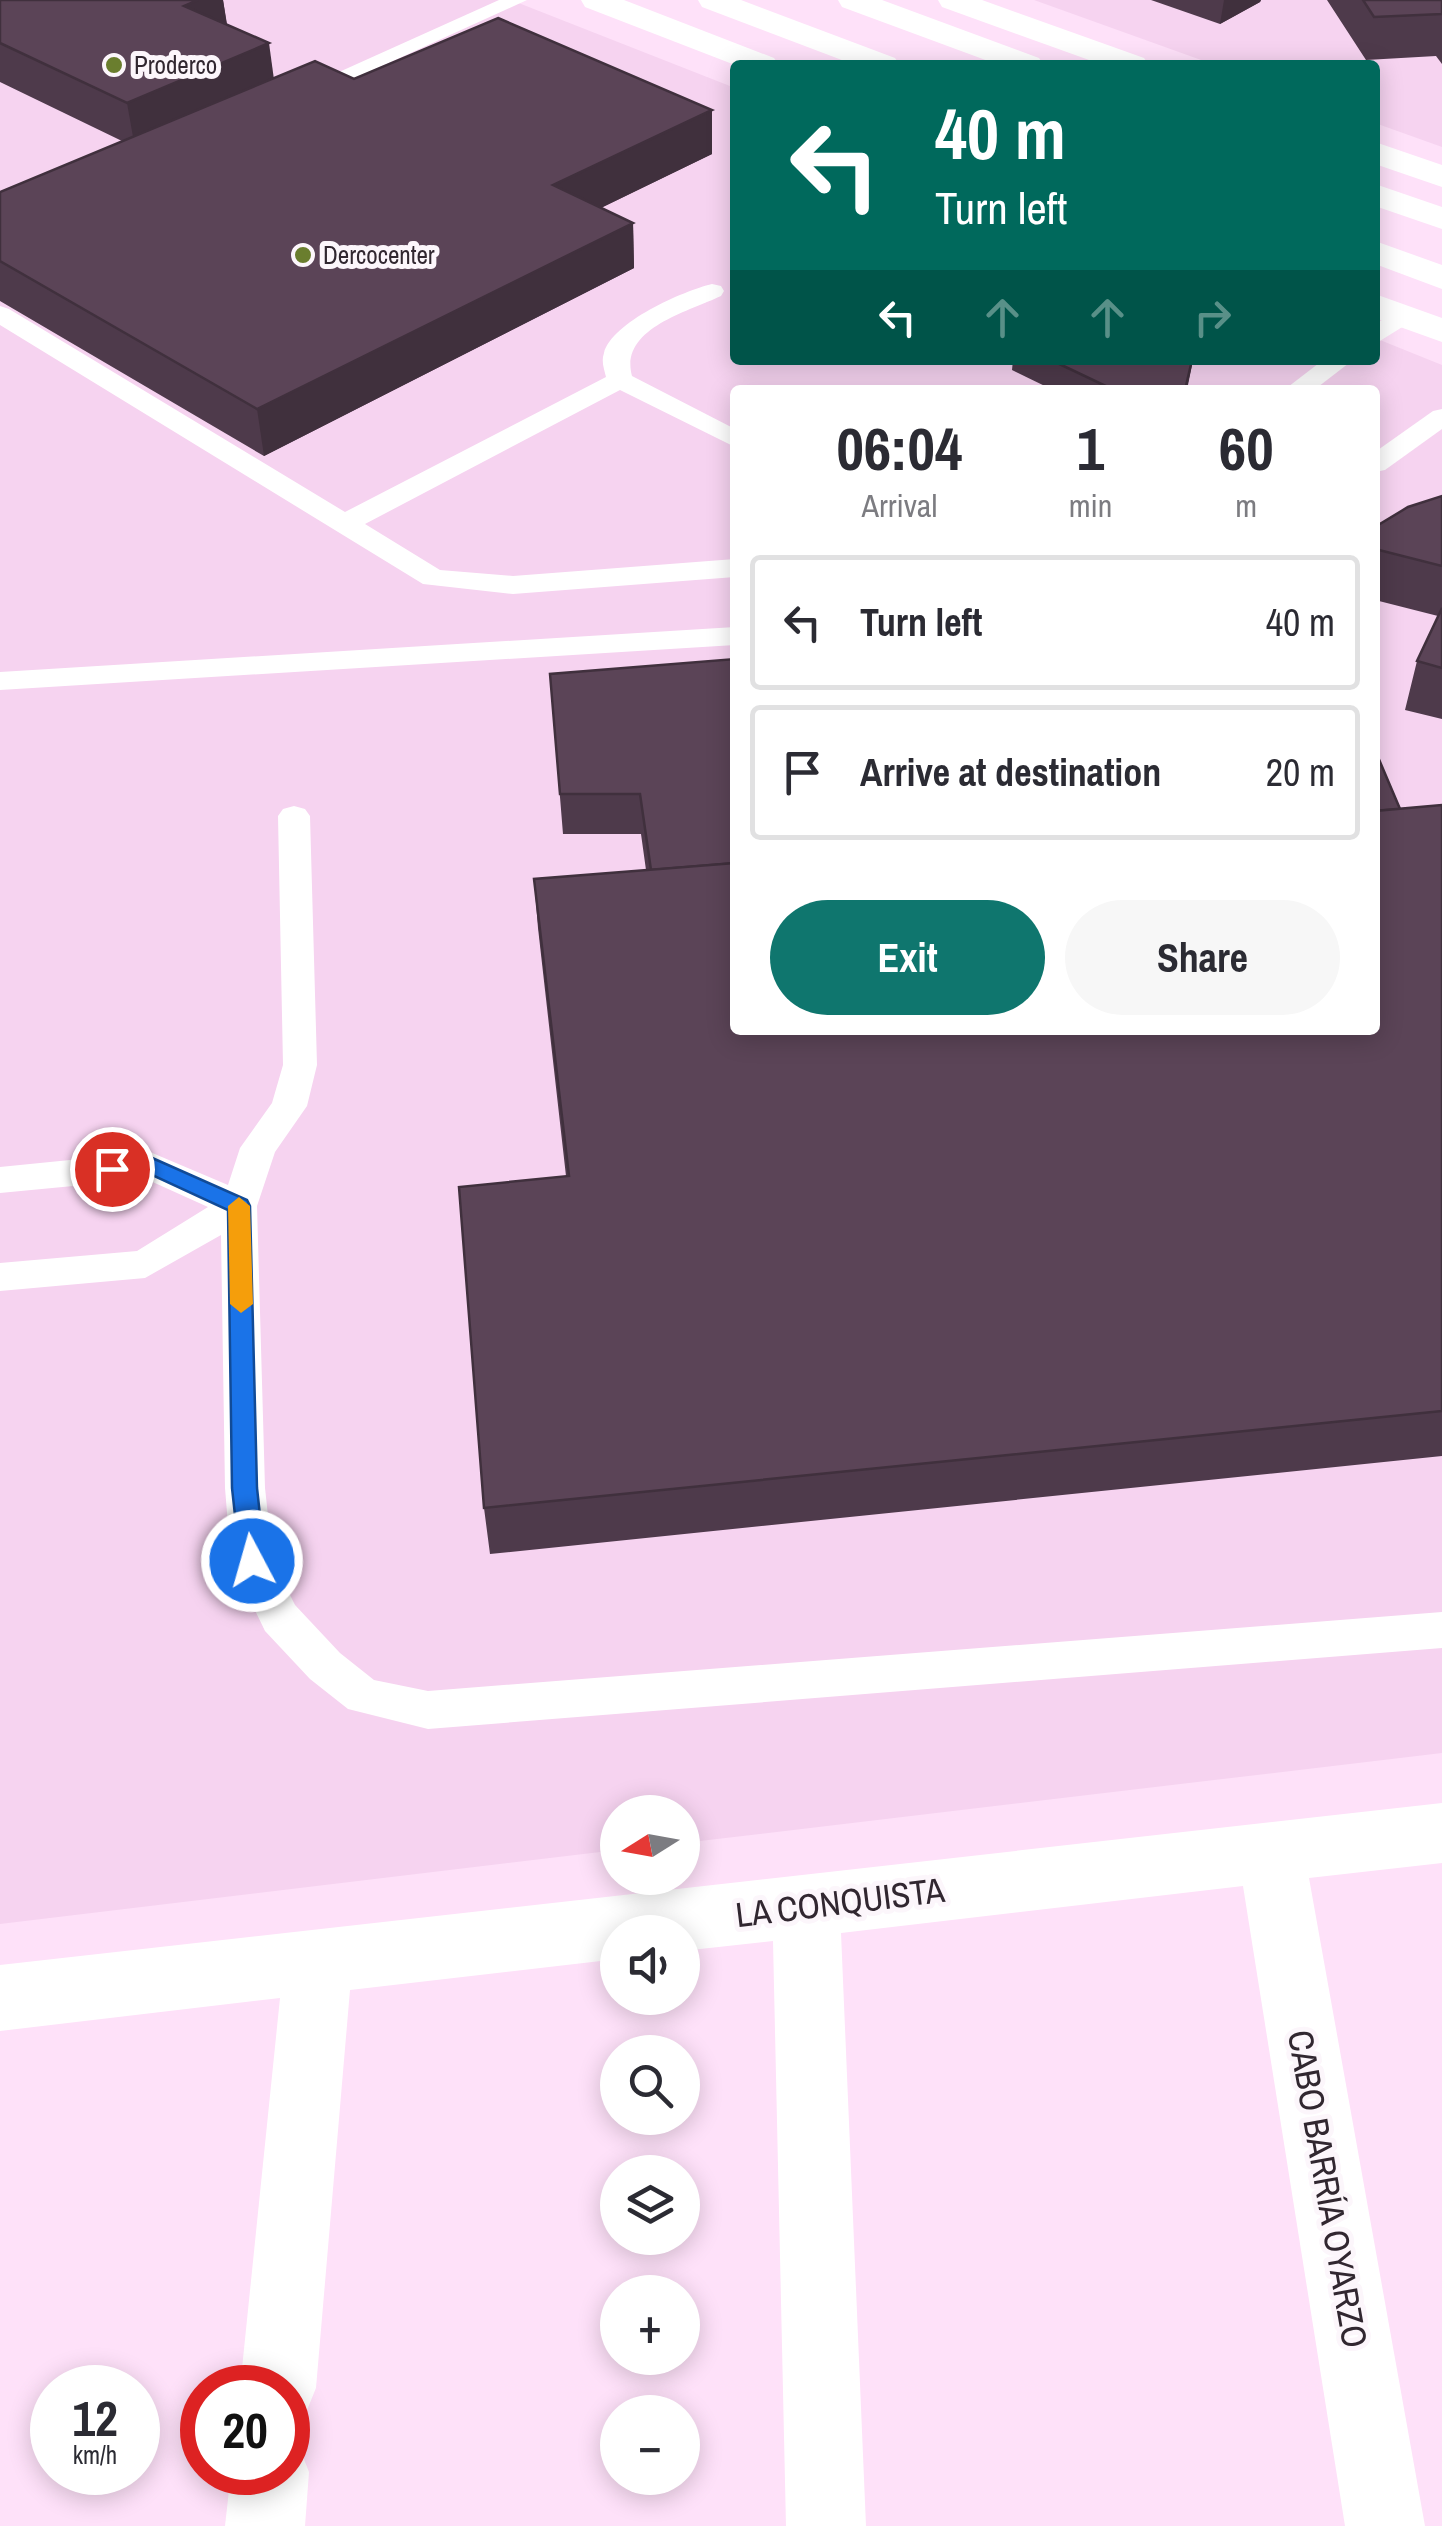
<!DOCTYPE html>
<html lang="en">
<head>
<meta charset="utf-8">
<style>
	:root { --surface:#fff; --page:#f7f7f7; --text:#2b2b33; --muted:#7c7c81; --line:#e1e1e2; --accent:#0f766e }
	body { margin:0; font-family:"Archivo Narrow",sans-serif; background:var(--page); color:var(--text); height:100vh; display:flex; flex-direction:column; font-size:38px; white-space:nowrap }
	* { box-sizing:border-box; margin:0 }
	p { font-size:32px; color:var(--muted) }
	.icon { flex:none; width:55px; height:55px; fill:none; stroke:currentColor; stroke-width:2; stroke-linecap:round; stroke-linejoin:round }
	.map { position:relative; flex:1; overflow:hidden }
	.panel { position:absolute; left:730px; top:385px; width:650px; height:650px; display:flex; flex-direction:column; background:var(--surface); border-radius:10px; box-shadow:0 5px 25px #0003 }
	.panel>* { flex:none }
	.hud { position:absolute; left:730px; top:60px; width:650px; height:305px; border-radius:10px; box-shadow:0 5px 25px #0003; background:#00695c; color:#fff; overflow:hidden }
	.needle { width:65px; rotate:259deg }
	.buttons { position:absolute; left:600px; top:1795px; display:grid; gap:20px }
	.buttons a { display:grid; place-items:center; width:100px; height:100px; border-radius:50%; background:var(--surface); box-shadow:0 5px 25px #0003; font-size:50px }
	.speed { position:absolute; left:30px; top:2365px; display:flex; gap:20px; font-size:50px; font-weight:700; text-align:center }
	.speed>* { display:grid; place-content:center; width:130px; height:130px; border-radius:50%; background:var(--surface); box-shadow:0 5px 25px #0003; line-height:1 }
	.speed small { font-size:25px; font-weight:400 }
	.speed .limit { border:15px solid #d22; background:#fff; color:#111 }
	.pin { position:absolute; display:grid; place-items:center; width:85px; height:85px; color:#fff; margin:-42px; border:5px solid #fff; border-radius:50%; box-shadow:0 2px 10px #0007 }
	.me { position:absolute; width:110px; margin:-55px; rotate:354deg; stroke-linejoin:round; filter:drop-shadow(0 0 8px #0008) }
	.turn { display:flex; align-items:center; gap:35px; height:210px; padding:0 40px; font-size:45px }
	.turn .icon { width:130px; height:130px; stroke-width:2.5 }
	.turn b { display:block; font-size:70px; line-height:85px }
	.lanes { display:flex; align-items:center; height:95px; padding:0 40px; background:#0003; justify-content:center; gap:50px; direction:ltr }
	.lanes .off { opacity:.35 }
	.eta { display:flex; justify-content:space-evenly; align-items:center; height:170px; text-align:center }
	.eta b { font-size:60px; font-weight:700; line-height:70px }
	.action { display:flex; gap:20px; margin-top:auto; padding:20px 40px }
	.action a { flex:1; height:115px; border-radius:60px; background:var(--accent); color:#fff; font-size:40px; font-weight:700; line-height:115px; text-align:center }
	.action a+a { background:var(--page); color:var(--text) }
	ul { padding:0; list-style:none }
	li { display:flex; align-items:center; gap:30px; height:135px; margin:0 20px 15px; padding:0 20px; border:5px solid var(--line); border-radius:10px }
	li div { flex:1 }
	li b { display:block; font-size:38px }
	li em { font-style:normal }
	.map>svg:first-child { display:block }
	.built { fill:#f6d3f0; fill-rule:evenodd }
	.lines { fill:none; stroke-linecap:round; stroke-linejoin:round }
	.service { fill:#fff; fill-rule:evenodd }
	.minor { fill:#fff; fill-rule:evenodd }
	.secondary { fill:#fff; fill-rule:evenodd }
	.primary { fill:#fff; fill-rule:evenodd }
	.motorway { fill:#fff; fill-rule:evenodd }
	.wall { fill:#4e3a4b }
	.shaded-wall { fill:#40303d }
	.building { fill:#5b4457; stroke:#40303d; stroke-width:2.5 }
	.route { fill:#1a73e8; stroke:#114b97; stroke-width:2.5 }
	.slow { fill:#f59e0b }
	.poi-dot { fill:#6a7e2e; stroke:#fcf6fb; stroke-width:4 }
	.labels { text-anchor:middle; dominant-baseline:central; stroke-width:10; stroke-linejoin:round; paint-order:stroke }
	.far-poi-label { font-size:25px; fill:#312730; stroke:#fcf6fb; text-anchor:start }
	.near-street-label { font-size:35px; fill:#312730; stroke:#fcf6fb }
</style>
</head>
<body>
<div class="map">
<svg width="1442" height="2526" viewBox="0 0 1442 2526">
	<rect width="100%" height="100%" fill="#fee1f9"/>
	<g class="built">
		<path d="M0 0H511L735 88V360H1375V338L1442 365V1753L683 1843 682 1812H618L617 1850 0 1924ZM735 390H1375V1030H735Z"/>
		<polygon points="1034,0 1442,0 1442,147 1375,123 1375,65 1215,65"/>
	</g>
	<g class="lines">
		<g class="service">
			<polygon points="499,0 527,0 307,100 291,100 288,95"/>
			<path d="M712 284 721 286 724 291 721 296C687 312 619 329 632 376L735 429V447L620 390 365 524 440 570 513 576 735 559V577L513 594 423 584 0 325V306L9 309 345 512 606 377C604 369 601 361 604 353 612 322 683 291 712 284Z"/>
			<polygon points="1403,308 1412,311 1416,316 1412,321 1375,344 1375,324"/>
			<polygon points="1323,360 1353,360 1314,390 1284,390"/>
			<polygon points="1442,409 1442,429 1385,470 1375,472 1375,452 1433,411"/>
			<polygon points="735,627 735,645 0,690 0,672"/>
			<polygon points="294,806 305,809 310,816 317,1065 307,1106 275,1152 257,1206 265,1488 273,1561 295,1605 340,1653 374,1680 428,1691 1442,1612 1442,1648 428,1729 348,1709 310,1679 265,1631 231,1561 225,1488 221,1235 145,1278 0,1291 0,1263 137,1251 208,1207 146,1179 0,1193 0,1167 150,1152 228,1185 240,1148 272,1103 283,1065 278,816 283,809"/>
		</g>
		<g class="minor">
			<polygon points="1442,1803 1442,1863 1309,1878 1425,2526 1345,2526 1243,1886 841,1933 866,2526 786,2526 773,1941 682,1951 682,1932 618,1932 618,1959 350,1990 316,2388 305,2415 288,2422 288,2388 240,2388 280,1998 0,2031 0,1965"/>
			<polygon points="288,2440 298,2444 309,2472 305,2526 225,2526 231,2472 288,2472"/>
		</g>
		<g class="secondary">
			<polygon points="938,0 982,0 1144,58 1149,65 1103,65 942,7"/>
			<polygon points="1375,142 1442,165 1442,187 1375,164"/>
		</g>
		<g class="primary">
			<polygon points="581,0 624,0 774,58 779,65 735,65 585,7"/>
			<polygon points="1375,294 1442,318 1442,342 1375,318"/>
		</g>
		<g class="motorway">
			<polygon points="698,0 741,0 895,58 900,65 855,65 702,7"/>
			<polygon points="838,0 882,0 1039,58 1044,65 999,65 842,7"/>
			<polygon points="1375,184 1442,207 1442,229 1375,206"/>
			<polygon points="1375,241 1442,265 1442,289 1375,264"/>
		</g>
	</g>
	<g class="wall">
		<polygon points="0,0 223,0 227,24 274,78 354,79 712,154 601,208 633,223 634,268 264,456 0,301 0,192 122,141 0,82"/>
		<polygon points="1151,0 1261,0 1260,2 1220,24"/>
		<polygon points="1327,0 1442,0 1442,64 1436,56 1366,60"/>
		<polygon points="1013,360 1193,360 1187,390 1053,390 1012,370"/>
		<polygon points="1442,496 1442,719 1405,710 1417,661 1438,616 1375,600 1375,527"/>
		<polygon points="550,674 1400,809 1442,805 1442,1456 490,1554 484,1508 566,1176 538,928 534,879 646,870 641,834 563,834"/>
	</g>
	<g class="shaded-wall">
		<polygon points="198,0 223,0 228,33 184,6"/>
		<polygon points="1224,0 1261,0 1260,2 1220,24"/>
		<polygon points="269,43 275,87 135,148 127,103"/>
		<polygon points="712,110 712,154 555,230 553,185"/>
		<polygon points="633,223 634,268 264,456 257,409"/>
	</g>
	<g class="building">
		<polygon points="0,0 198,0 184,6 269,43 127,103 0,43"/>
		<polygon points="1363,0 1442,0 1442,14 1374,17"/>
		<polygon points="498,18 712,110 553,185 633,223 257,409 0,261 0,192 315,61 354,79"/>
		<polygon points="1051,360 1192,360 1185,390 1114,390"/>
		<polygon points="1442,496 1442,566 1375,549 1375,527 1408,507"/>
		<polygon points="1442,608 1442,668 1417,661"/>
		<polygon points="735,659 735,863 651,870 640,794 560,794 550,674"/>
		<polygon points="1375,750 1400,809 1375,811"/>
		<polygon points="1442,805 1442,1411 484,1508 459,1187 569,1176 534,879 735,863 735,1030 1375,1030 1375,811"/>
	</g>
	<polygon class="route" points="150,1157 247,1200 250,1206 257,1488 265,1561 261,1568 252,1571 243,1568 240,1561 232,1488 228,1210 148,1173 112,1177 101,1169 112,1161"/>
	<polygon class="slow" points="239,1197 250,1206 253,1304 241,1313 230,1304 228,1206"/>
	<g class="poi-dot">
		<circle cx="114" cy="65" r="10"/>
		<circle cx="303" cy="255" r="10"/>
	</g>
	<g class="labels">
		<g class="far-poi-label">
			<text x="134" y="65">Proderco</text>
			<text x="323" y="255">Dercocenter</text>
		</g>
		<g class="near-street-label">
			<text transform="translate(840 1902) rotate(-7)">LA CONQUISTA</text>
			<text transform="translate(1328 2189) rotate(80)">CABO BARRÍA OYARZO</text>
		</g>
	</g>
</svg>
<div class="buttons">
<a><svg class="needle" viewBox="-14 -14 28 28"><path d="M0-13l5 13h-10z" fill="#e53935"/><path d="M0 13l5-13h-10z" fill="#7c7c81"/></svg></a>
<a><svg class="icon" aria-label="sound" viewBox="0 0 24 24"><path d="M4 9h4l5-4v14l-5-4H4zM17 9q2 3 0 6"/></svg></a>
<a><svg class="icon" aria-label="search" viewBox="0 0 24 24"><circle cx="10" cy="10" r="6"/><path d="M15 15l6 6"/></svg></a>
<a><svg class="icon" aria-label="layers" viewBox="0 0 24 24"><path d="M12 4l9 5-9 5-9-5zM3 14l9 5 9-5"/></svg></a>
<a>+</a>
<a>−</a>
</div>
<div class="speed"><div>12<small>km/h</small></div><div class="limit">20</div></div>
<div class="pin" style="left:112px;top:1169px;background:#d93025"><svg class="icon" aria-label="arrive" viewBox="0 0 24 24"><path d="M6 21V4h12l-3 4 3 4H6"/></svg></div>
<svg class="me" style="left:252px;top:1561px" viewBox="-20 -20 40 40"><circle r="17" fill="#1a73e8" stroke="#fff" stroke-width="3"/><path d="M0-11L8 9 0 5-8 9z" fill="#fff"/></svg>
<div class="hud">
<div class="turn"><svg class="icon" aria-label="left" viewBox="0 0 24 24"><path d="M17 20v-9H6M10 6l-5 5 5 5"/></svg><div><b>40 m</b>Turn left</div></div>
<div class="lanes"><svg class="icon" aria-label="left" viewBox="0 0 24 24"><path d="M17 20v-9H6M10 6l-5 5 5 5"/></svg><svg class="icon off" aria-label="ahead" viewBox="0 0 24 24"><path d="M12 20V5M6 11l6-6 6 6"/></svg><svg class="icon off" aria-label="ahead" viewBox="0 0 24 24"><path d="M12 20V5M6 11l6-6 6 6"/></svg><svg class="icon off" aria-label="right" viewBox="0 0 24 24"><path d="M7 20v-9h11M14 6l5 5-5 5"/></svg></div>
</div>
<section class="panel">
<div class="eta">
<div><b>06:04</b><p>Arrival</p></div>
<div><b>1</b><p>min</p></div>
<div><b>60</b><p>m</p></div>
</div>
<ul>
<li><svg class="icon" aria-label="left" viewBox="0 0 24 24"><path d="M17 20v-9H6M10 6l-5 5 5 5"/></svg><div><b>Turn left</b></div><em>40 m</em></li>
<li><svg class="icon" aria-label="arrive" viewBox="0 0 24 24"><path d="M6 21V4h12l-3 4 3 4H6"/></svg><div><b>Arrive at destination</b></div><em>20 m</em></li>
</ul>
<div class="action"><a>Exit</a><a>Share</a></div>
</section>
</div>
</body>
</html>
